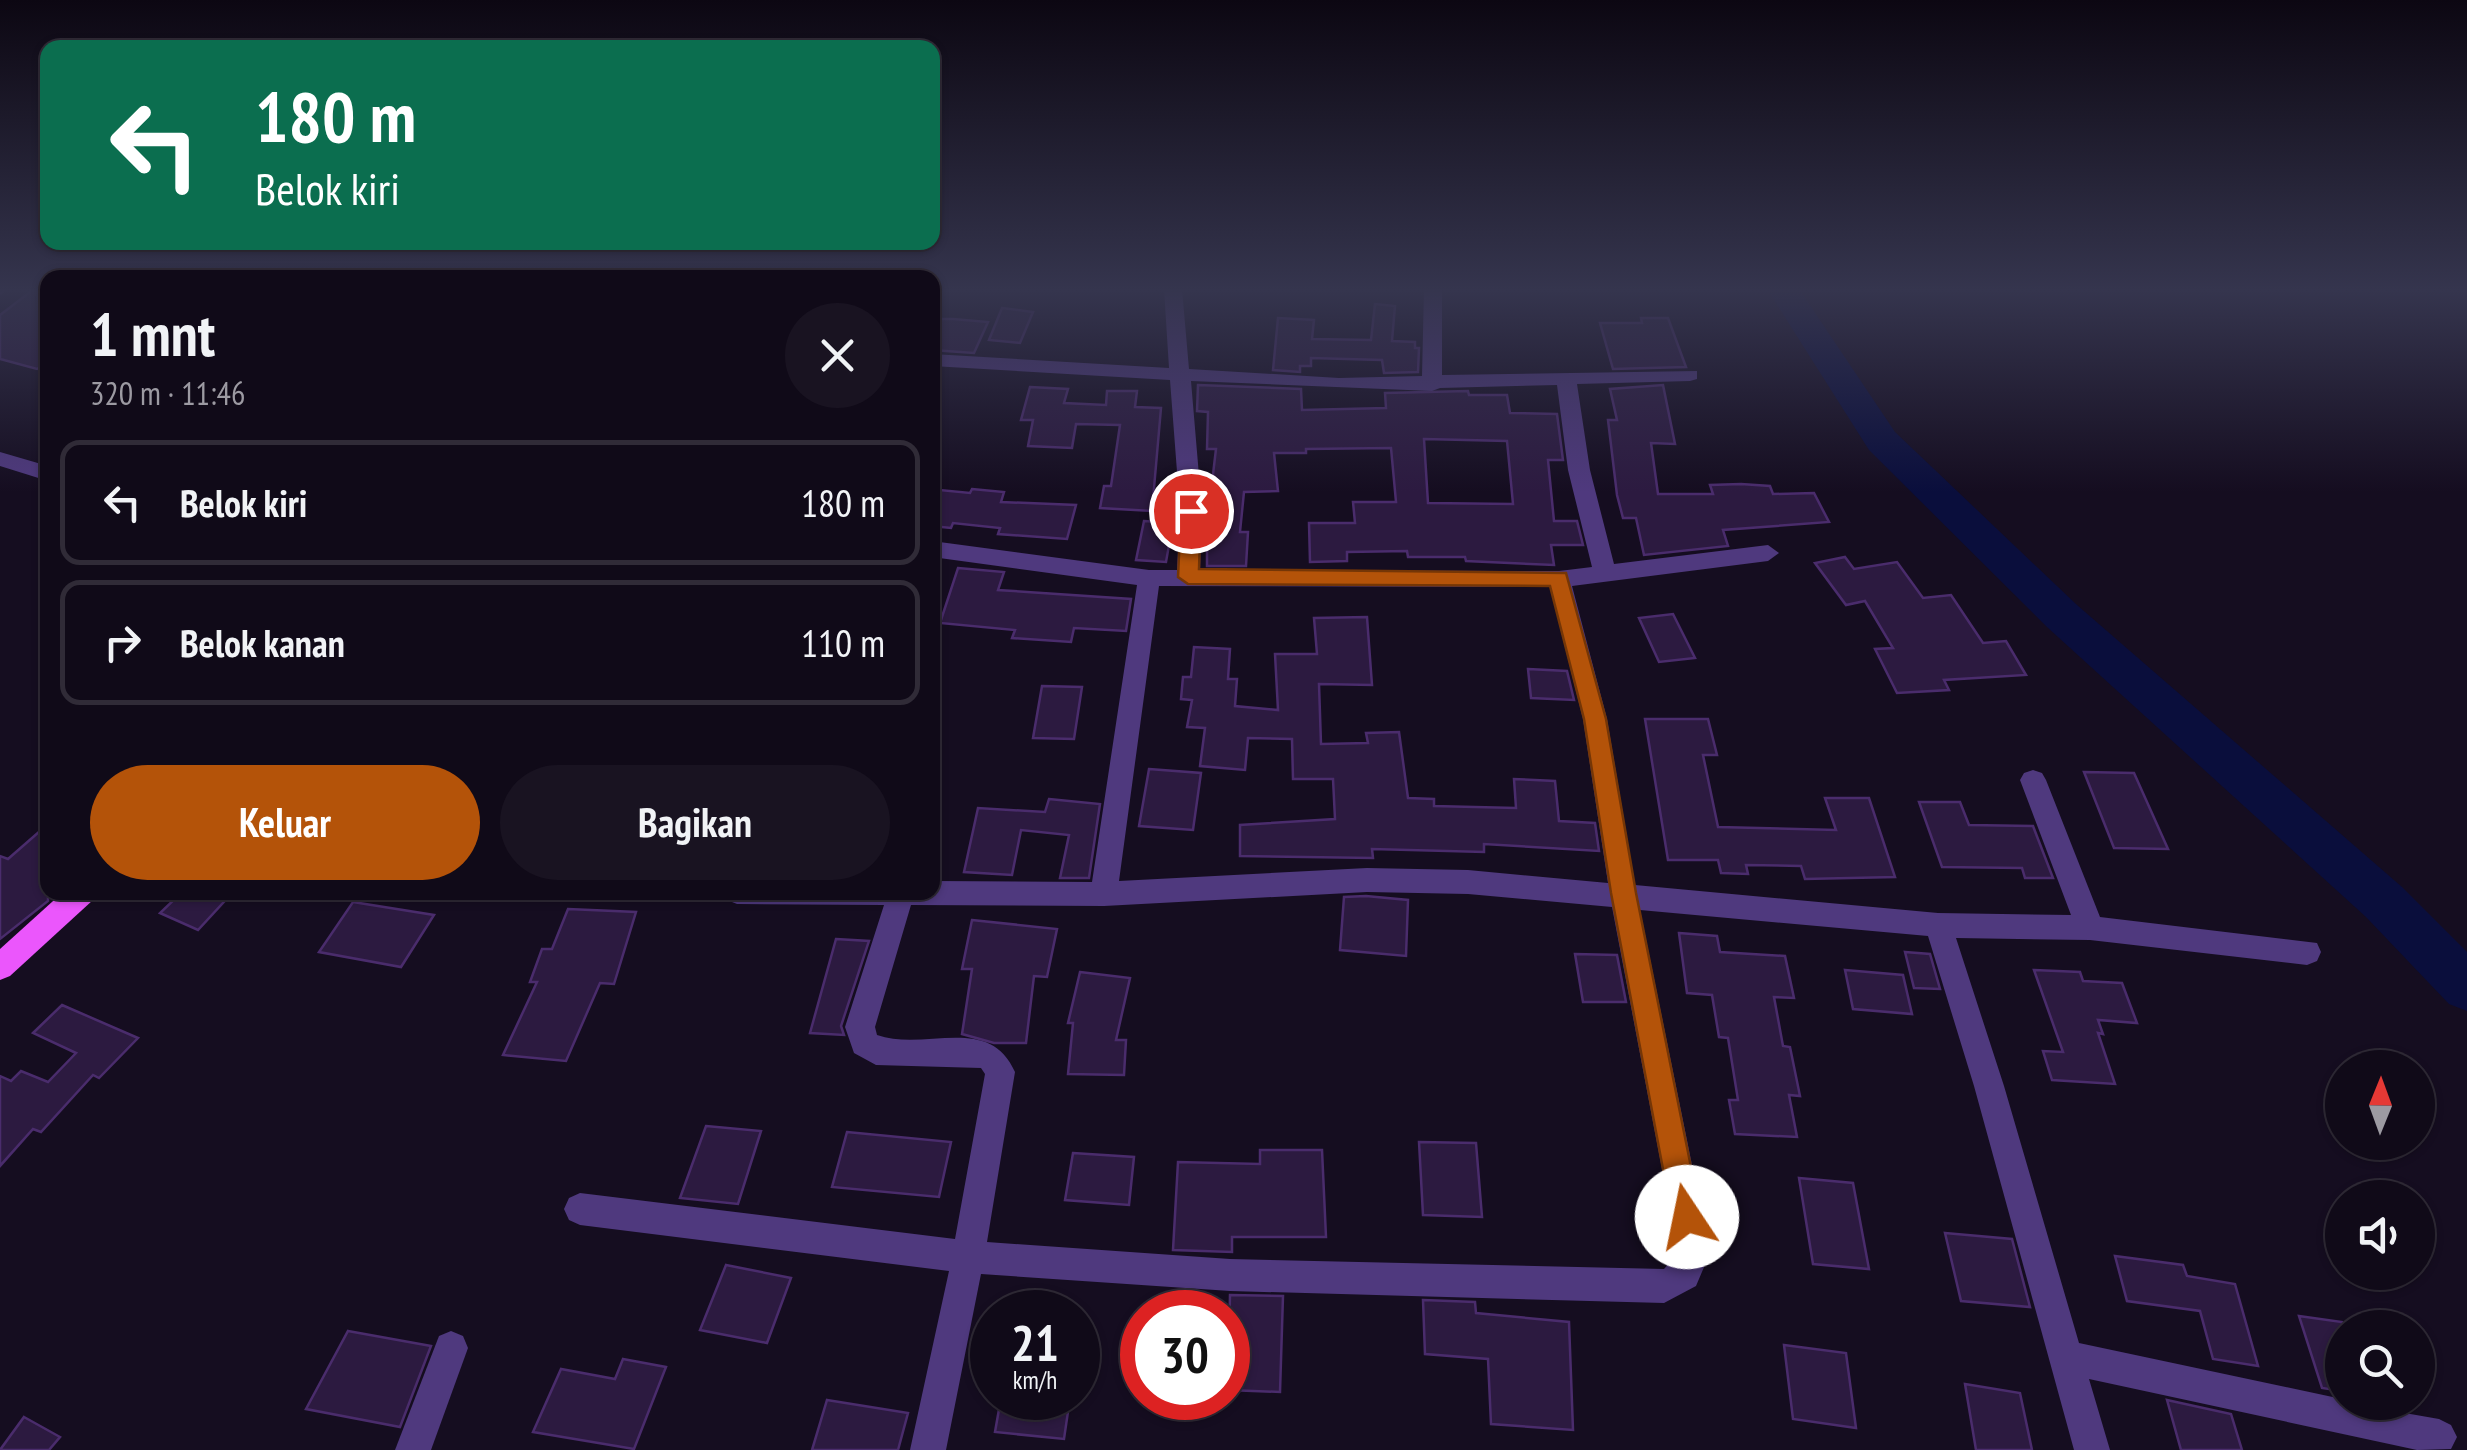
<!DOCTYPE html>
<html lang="id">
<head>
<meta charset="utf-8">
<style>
	:root { --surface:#100a18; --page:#191321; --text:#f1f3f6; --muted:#9c9aa2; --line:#302b37; --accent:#b45309 }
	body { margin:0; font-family:"PT Sans Narrow",sans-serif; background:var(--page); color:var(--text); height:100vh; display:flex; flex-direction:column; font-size:38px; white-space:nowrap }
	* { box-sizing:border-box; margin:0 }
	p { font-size:32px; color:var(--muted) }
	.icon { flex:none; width:55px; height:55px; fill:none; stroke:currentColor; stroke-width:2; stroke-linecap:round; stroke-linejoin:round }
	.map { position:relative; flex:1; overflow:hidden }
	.panel { position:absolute; left:40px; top:270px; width:900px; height:630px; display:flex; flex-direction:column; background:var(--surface); border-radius:20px; box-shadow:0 2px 8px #0004,0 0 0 2px var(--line) }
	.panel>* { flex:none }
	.banner { position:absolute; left:40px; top:40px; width:900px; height:210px; border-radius:20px; box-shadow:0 2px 8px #0004,0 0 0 2px var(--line); background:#0b6e4f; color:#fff; overflow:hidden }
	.needle { width:65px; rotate:1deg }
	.controls { position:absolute; left:2325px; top:1050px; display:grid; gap:20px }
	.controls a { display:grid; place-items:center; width:110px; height:110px; border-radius:50%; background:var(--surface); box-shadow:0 2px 8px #0004,0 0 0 2px var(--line); font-size:50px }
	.speed { position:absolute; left:970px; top:1290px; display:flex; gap:20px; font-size:50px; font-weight:700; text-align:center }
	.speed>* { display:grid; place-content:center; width:130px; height:130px; border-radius:50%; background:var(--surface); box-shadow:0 2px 8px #0004,0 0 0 2px var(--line); line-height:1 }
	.speed small { font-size:25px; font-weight:400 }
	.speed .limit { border:15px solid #d22; background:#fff; color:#111 }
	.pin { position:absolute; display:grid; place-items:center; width:85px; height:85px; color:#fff; margin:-42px; border:5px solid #fff; border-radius:50%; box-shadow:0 2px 10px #0007 }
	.me { position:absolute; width:110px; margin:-55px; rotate:349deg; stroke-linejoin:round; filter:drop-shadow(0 0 8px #0008) }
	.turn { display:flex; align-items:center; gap:35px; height:210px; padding:0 50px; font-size:45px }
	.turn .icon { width:130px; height:130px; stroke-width:2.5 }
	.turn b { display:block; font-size:70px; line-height:85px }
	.round { display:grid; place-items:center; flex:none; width:105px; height:105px; border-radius:52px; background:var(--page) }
	.head { display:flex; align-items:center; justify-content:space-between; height:170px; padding:0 50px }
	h1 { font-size:60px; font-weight:700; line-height:75px }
	.button { display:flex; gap:20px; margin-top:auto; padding:20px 50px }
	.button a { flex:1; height:115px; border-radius:60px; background:var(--accent); color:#fff; font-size:40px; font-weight:700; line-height:115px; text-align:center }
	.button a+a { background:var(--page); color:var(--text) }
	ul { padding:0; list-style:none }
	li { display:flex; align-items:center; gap:30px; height:125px; margin:0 20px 15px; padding:0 30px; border:5px solid var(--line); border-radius:20px }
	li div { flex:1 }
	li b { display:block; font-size:38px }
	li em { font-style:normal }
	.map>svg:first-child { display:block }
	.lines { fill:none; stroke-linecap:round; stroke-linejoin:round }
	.river { fill:#0a0e3c; fill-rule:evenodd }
	.building { fill:#2c1a40; stroke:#4a2c6c; stroke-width:2.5; fill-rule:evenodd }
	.minor { fill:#4f397e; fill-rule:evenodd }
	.major { fill:#eb56fc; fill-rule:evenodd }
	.route { fill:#b45309; stroke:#753606; stroke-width:2.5 }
</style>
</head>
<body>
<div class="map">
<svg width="2467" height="1450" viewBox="0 0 2467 1450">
	<rect width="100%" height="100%" fill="#150d20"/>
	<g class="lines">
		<polygon class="river" points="1767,289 1799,289 1895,432 2077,605 2402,887 2467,952 2467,1011 2449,1004 2366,917 2047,627 1869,450"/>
	</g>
	<g class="building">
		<polygon points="34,289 48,289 48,362 37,369 0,359 0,315"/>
		<polygon points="1375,304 1395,306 1392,341 1415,342 1415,348 1419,348 1418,372 1384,373 1382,360 1311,358 1311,366 1300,366 1300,372 1273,370 1278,318 1314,320 1312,339 1371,340"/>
		<polygon points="1002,308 1033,312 1020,343 989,340"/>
		<polygon points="1641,318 1668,318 1686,367 1613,369 1600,323 1642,323"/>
		<polygon points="932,319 953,319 988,322 974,353 932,350"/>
		<path d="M1198 385 1301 389 1302 410 1386 408 1385 393 1468 391 1469 395H1507L1510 413 1557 414 1563 460H1548L1554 521H1577L1583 545H1551L1554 565 1466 561 1465 557H1408L1407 551 1347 552V561L1310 562 1309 523H1355L1353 502H1396L1391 448 1306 449V453H1274L1278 491 1244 492 1240 532H1248L1246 566H1207V525L1216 449H1207L1208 412 1197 411ZM1424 439 1507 441 1513 504 1428 503Z"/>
		<polygon points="1663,385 1675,444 1651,443 1658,494 1713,494 1710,485 1741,484 1770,486 1773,494 1814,493 1829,522 1723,530 1728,546 1644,555 1636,518 1623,518 1617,495 1608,420 1617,420 1610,389"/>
		<polygon points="1030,387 1068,389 1064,403 1106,405 1107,391 1137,391 1135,407 1161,408 1152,511 1100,508 1104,486 1111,486 1120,425 1076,424 1072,448 1028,446 1033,420 1021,420"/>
		<polygon points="972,489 1004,492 1001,502 1076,505 1067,539 998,534 1000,528 953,523 951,528 932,526 932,507 940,490 970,493"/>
		<polygon points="1144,521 1173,523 1166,562 1136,560"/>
		<polygon points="1845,557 1854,569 1897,562 1923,598 1951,595 1983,643 2006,641 2026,675 1944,680 1949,690 1897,693 1875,649 1893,648 1865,601 1846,605 1815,563"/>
		<polygon points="958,568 1004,572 998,590 1131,599 1126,631 1074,628 1071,642 1012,638 1015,630 940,623"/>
		<polygon points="1673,614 1695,658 1659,662 1639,618"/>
		<polygon points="1367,617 1372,685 1319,684 1321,744 1368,743 1366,733 1399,732 1408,798 1434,799 1434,806 1516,808 1514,779 1555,781 1559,821 1595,823 1599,851 1484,844 1484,852 1372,849 1373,858 1240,856 1240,825 1335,819 1333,779 1293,779 1292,739 1248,738 1245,770 1200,766 1205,728 1187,727 1192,700 1181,699 1183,677 1191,677 1194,647 1230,649 1228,679 1237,679 1235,706 1278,710 1275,654 1317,654 1314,618"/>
		<polygon points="1528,669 1567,671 1574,700 1531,698"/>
		<polygon points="1042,686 1082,687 1074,739 1033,738"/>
		<polygon points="1645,719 1708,719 1717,755 1703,755 1718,827 1836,830 1825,798 1869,798 1895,877 1805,879 1801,866 1746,865 1748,874 1721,873 1718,860 1668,860"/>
		<polygon points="1149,769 1201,773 1193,830 1139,826"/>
		<polygon points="2084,772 2134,773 2168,849 2114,848"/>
		<polygon points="1049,799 1100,804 1089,878 1060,878 1069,835 1021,830 1012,875 964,872 978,808 1045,812"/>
		<polygon points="1919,802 1960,802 1969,825 2033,826 2053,878 2025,878 2022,868 1942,867"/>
		<polygon points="48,824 48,901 0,939 0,856 8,859"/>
		<polygon points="182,892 233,892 198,930 160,913"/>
		<polygon points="1366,896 1408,900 1406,956 1340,950 1344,897"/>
		<polygon points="353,902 434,915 401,967 319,952"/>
		<polygon points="568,909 636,912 614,984 600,983 566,1061 503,1055 537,982 530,982 542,949 552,949"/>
		<polygon points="972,920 1057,929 1047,977 1034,976 1026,1043 994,1043 962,1034 972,969 962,969"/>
		<polygon points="1679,933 1717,936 1720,952 1785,956 1794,998 1774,997 1783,1046 1790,1047 1800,1096 1789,1095 1797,1137 1735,1134 1729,1100 1738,1100 1728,1038 1719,1037 1712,995 1687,993"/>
		<polygon points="836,939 869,941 841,1026 844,1035 810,1033"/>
		<polygon points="1905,952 1930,954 1940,989 1914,988"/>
		<polygon points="1575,954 1617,955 1626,1002 1583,1002"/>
		<polygon points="1845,970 1903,975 1912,1014 1853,1009"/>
		<polygon points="2034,970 2080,972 2083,981 2122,983 2137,1023 2098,1020 2103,1034 2098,1033 2115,1084 2052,1080 2043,1051 2063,1052"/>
		<polygon points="1080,972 1130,978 1116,1040 1126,1040 1124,1075 1068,1074 1073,1023 1068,1023"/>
		<polygon points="62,1005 138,1038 99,1078 93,1075 41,1132 33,1129 0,1166 0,1076 11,1081 21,1071 48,1082 76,1053 33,1033"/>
		<polygon points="706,1126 761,1131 738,1204 680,1198"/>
		<polygon points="847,1132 951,1142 939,1197 832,1187"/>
		<polygon points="1419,1142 1476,1143 1482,1217 1423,1215"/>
		<polygon points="1260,1150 1322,1150 1326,1237 1232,1237 1232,1252 1173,1250 1178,1162 1260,1164"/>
		<polygon points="1073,1153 1134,1157 1129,1205 1065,1200"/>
		<polygon points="1799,1178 1853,1183 1869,1269 1813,1264"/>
		<polygon points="1945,1233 2012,1239 2030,1307 1961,1301"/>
		<polygon points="2115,1256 2183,1265 2187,1276 2235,1284 2258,1366 2213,1359 2200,1311 2127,1301"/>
		<polygon points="726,1265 791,1278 767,1343 700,1330"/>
		<polygon points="1230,1295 1283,1296 1280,1392 1228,1390"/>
		<polygon points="1423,1300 1475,1302 1476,1313 1569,1322 1573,1430 1491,1424 1488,1359 1425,1354"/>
		<polygon points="2299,1316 2342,1322 2342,1391 2322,1388"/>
		<polygon points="348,1331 431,1346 400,1427 306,1409"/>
		<polygon points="1784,1345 1846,1353 1856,1428 1793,1419"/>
		<polygon points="623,1359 666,1367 634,1449 533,1432 561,1369 615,1379"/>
		<polygon points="1965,1384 2020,1393 2032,1450 1976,1450"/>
		<polygon points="1001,1398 1070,1398 1064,1439 995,1432"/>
		<polygon points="827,1400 908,1413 898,1450 812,1450"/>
		<polygon points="2167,1400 2231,1414 2242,1450 2181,1450"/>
		<polygon points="24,1417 60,1437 49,1450 0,1450"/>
	</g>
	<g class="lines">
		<g class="minor">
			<polygon points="0,289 10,289 0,295"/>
			<path d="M1164 289H1182L1189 369 1339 378 1422 376 1424 289H1442V375L1697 371V379L1690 381 1577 384 1590 470 1614 564 1768 545 1779 553 1768 561 1572 586 1607 719 1635 885 1938 913 2071 915 2020 780 2024 773 2033 770 2042 773 2046 780 2100 917 2317 943 2321 952 2317 961 2307 965 2090 940 1956 938 2004 1086 2079 1343 2342 1399V1402L2439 1419 2451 1425 2457 1437 2451 1449 2417 1450 2089 1379 2110 1450H2074L1974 1086 1928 936 1640 910 1710 1253 1696 1286 1664 1303 1230 1291 981 1274 946 1450H910L949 1271 580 1225 569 1220 564 1209 569 1198 580 1193 955 1239 985 1074 981 1068 876 1065 854 1053 845 1027 884 905 737 904 727 900 724 892H932V881L1092 882 1137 585 932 557V541L1149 570H1177L1180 511 1170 380 932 366V354L1169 368ZM1191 381 1432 391 1440 388 1557 385 1568 470 1592 567 1559 571 1200 570 1202 511ZM1159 586 1550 587 1583 719 1608 883 1468 870 1367 868 1119 881ZM1367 892 1468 894 1612 907 1678 1253 1664 1269 1230 1259 987 1242 1015 1072C989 1013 925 1052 877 1035L875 1027 911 905 1104 906Z"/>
			<polygon points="0,452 48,466 48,481 0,466"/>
			<polygon points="451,1331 463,1336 468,1348 431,1450 395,1450 439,1336"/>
		</g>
		<polygon class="major" points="63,892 96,892 93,900 10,976 0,980 0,949"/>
	</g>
	<linearGradient id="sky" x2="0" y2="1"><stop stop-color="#0c0712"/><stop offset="0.59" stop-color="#35354e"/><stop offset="1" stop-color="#35354e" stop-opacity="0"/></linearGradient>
	<rect width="2467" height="492" fill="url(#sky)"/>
	<polygon class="route" points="1191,504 1201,511 1199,569 1566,573 1606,719 1636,893 1701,1217 1697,1227 1687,1232 1676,1227 1672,1217 1611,893 1584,719 1550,586 1188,584 1178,577 1181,511"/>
</svg>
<div class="controls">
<a><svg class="needle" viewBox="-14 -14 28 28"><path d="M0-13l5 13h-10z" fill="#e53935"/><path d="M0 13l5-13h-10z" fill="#9c9aa2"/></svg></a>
<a><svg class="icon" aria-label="sound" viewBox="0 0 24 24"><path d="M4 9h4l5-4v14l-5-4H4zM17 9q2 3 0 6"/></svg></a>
<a><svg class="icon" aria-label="search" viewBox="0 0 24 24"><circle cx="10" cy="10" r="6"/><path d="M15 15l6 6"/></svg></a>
</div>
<div class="speed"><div>21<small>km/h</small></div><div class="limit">30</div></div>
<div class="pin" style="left:1191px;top:511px;background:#d93025"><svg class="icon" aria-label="arrive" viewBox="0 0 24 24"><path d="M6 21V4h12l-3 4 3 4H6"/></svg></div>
<svg class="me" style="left:1687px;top:1217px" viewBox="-20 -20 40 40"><circle r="19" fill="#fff"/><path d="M0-13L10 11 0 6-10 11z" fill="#b45309"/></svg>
<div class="banner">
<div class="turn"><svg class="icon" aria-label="left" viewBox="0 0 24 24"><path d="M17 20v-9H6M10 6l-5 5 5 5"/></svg><div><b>180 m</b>Belok kiri</div></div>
</div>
<section class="panel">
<div class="head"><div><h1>1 mnt</h1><p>320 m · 11:46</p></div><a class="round"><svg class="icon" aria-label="close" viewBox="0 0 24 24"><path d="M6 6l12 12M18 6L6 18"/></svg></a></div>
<ul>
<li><svg class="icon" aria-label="left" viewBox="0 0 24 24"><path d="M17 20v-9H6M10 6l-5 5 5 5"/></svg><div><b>Belok kiri</b></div><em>180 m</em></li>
<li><svg class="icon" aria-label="right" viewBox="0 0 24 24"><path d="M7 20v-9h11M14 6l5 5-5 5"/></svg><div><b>Belok kanan</b></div><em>110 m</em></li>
</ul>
<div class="button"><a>Keluar</a><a>Bagikan</a></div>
</section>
</div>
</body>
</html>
